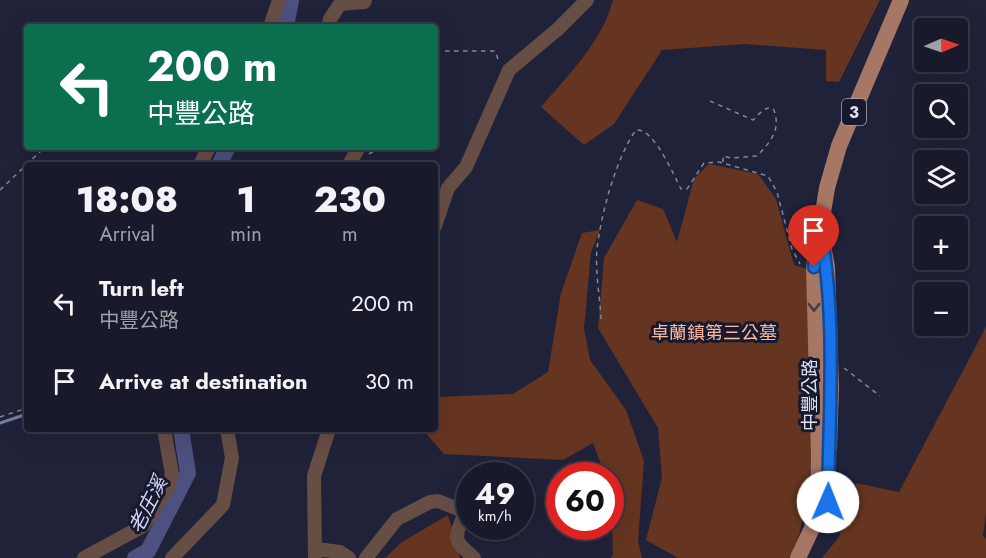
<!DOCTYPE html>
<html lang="en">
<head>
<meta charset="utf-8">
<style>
	:root { --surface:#181a2b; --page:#212333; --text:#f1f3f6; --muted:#9fa1a9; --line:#363847 }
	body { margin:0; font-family:Jost,"Noto Sans TC",sans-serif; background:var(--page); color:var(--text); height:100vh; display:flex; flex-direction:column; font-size:22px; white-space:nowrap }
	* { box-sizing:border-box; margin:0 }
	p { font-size:20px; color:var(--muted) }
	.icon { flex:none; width:33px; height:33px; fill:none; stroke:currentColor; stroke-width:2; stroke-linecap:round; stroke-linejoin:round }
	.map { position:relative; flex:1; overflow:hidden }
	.side { position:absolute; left:24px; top:162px; width:414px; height:270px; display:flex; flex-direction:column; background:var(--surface); border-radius:6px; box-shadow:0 6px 24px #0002,0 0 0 2px var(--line) }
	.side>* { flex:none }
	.guide { position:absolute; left:24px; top:24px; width:414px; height:126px; border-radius:6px; box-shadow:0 6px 24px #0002,0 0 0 2px var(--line); background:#0b6e4f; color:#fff; overflow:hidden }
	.needle { width:39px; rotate:88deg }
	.controls { position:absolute; left:914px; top:18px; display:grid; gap:12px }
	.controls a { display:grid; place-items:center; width:54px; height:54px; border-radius:6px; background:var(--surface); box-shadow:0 6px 24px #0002,0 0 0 2px var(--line); font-size:30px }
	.speed { position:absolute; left:456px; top:462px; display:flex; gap:12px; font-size:30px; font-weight:700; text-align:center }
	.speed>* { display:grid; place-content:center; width:78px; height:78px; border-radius:50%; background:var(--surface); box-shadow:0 6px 24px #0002,0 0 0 2px var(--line); line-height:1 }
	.speed small { font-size:15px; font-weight:400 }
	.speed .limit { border:9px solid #d22; background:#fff; color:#111 }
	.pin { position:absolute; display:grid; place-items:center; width:51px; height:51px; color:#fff; margin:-62px -26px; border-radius:50% 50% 50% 0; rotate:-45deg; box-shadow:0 0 6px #0007 }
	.pin .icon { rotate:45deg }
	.me { position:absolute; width:66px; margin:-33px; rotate:1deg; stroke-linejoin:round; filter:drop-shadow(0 0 4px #0008) }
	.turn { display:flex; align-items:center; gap:21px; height:126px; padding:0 24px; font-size:27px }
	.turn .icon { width:78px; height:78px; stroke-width:2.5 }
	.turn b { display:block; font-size:42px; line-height:51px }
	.eta { display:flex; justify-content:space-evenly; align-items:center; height:102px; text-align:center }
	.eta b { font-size:36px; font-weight:800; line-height:42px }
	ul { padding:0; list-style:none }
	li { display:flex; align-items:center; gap:18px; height:78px; padding:0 24px }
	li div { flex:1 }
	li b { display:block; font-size:22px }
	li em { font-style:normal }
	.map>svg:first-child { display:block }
	.green { fill:#663521 }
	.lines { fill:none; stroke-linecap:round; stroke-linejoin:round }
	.stream { stroke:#787ca3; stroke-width:3 }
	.river { stroke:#4c5181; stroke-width:16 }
	.path { stroke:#848699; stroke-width:1.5; stroke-dasharray:4.5 4.5; stroke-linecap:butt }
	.minor { stroke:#664e45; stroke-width:14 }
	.major { stroke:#a77765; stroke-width:16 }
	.oneway { stroke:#493a41 }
	.route-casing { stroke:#114b97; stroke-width:15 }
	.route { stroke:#1a73e8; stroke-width:10 }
	.labels { text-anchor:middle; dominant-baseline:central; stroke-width:6; stroke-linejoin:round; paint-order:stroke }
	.shield { fill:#17192e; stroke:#a3a5b6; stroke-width:1.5 }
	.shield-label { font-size:16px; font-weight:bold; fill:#dfe1f1 }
	.park-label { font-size:18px; fill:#fdb9a0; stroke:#17192e }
	.street-label { font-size:18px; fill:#dfe1f1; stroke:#17192e }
	.water-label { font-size:20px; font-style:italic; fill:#d2d7f7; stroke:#17192e }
</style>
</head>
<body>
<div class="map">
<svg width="986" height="558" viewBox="0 0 986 558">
	<rect width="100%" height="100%" fill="#202239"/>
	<g class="green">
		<path d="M613 0H880L839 82 826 81V50L745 44 662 50 614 124 584 145 541 107C569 74 602 42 613 0Z"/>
		<polygon points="709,164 758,174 776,199 794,265 810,270 811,464 805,508 795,553 789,558 678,558 646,540 662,478 658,428 598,328 604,258 637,200 663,209 677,242 694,179"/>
		<polygon points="600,230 591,252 584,328 590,360 626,410 644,461 638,541 642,558 610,558 613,555 610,476 605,475 593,443 563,460 444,454 422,429 435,429 435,397 513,394 548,372 561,293 582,233"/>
		<polygon points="986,327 986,513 983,536 986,539 986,558 822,558 839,537 856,483 899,492"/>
		<polygon points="448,515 460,558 385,558 402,542"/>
	</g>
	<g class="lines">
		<polyline class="stream" points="0,423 27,414"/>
		<g class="river">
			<polyline points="286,27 291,0"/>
			<polyline points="219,165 228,147"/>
			<polyline points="135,558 148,551 188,473 181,429"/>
		</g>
		<g class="path">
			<polyline points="77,27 81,27"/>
			<polyline points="445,51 495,51 499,62"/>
			<path d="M710 101 753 120C760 114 763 107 773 108 782 128 771 142 757 156L731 158 723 156V162"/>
			<polyline points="369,154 381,147"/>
			<polyline points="0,190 45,147"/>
			<path d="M601 319C600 297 595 272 597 249 601 214 616 158 636 130 654 128 673 174 681 189H687L704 163 719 162 768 176 777 192 792 249 800 264"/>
			<polyline points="844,368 880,396"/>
			<polyline points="0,417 27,408"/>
		</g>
		<g class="minor">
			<polyline points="270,27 279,0"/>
			<polyline points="328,27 330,19 340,4 364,2 365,0"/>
			<polyline points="200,165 209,147"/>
			<polyline points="349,165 359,147"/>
			<polyline points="435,226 448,188 466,167 509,70 558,29 587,0"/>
			<polyline points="316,549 340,552 349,558"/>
			<polyline points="84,558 143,526 168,488 172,474 164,429"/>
			<polyline points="172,558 223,505 232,458 227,429"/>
			<polyline points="315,558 314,476 329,429"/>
			<path d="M366 558 397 519 430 502 438 501 463 511C464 517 462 519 460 525 452 543 462 546 474 558"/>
		</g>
		<g class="major">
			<polyline points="822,241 827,267 831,387 829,448"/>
			<polyline points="798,558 813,526 818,496 819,456 814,267 827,188 839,146 901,0"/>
		</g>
	</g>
	<defs><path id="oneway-chevron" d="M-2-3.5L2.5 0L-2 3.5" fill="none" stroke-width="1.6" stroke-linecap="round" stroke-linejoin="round" transform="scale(1.5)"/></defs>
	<use class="oneway" href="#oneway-chevron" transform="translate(814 307) rotate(90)"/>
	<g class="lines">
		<defs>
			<path id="route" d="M814 267 820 228C837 317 829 411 828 502"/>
		</defs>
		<use href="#route" class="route-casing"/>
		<use href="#route" class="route"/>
	</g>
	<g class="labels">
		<rect class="shield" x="842" y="99" width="24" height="26" rx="4.5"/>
		<g class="shield-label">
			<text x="854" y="112">3</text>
		</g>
		<g class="park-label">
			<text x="714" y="333">卓蘭鎮第三公墓</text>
		</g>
		<g class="street-label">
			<text transform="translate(810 395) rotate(-90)">中豐公路</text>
		</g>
		<g class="water-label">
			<text transform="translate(148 505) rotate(-63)">老庄溪</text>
		</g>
	</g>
</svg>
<div class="controls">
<a><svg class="needle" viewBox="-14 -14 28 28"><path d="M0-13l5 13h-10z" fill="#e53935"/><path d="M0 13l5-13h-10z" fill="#9fa1a9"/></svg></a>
<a><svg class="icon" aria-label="search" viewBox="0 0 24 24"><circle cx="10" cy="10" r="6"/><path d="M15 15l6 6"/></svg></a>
<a><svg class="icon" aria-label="layers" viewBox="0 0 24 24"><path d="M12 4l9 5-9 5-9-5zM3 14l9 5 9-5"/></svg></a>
<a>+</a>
<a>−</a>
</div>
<div class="speed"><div>49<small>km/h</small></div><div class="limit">60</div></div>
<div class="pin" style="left:814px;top:267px;background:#d93025"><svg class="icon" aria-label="arrive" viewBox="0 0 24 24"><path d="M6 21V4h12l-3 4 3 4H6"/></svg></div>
<svg class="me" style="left:828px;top:502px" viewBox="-20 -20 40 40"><circle r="19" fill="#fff"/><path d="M0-13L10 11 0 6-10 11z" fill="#1a73e8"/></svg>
<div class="guide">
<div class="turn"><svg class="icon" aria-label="left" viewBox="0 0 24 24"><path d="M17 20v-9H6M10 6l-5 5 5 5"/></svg><div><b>200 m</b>中豐公路</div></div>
</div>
<section class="side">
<div class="eta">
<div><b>18:08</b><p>Arrival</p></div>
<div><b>1</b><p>min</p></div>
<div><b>230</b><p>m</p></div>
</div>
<ul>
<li><svg class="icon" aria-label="left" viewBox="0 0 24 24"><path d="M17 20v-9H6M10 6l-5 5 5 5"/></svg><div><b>Turn left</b><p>中豐公路</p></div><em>200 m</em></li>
<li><svg class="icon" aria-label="arrive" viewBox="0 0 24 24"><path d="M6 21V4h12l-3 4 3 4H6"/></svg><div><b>Arrive at destination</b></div><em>30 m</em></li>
</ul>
</section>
</div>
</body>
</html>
